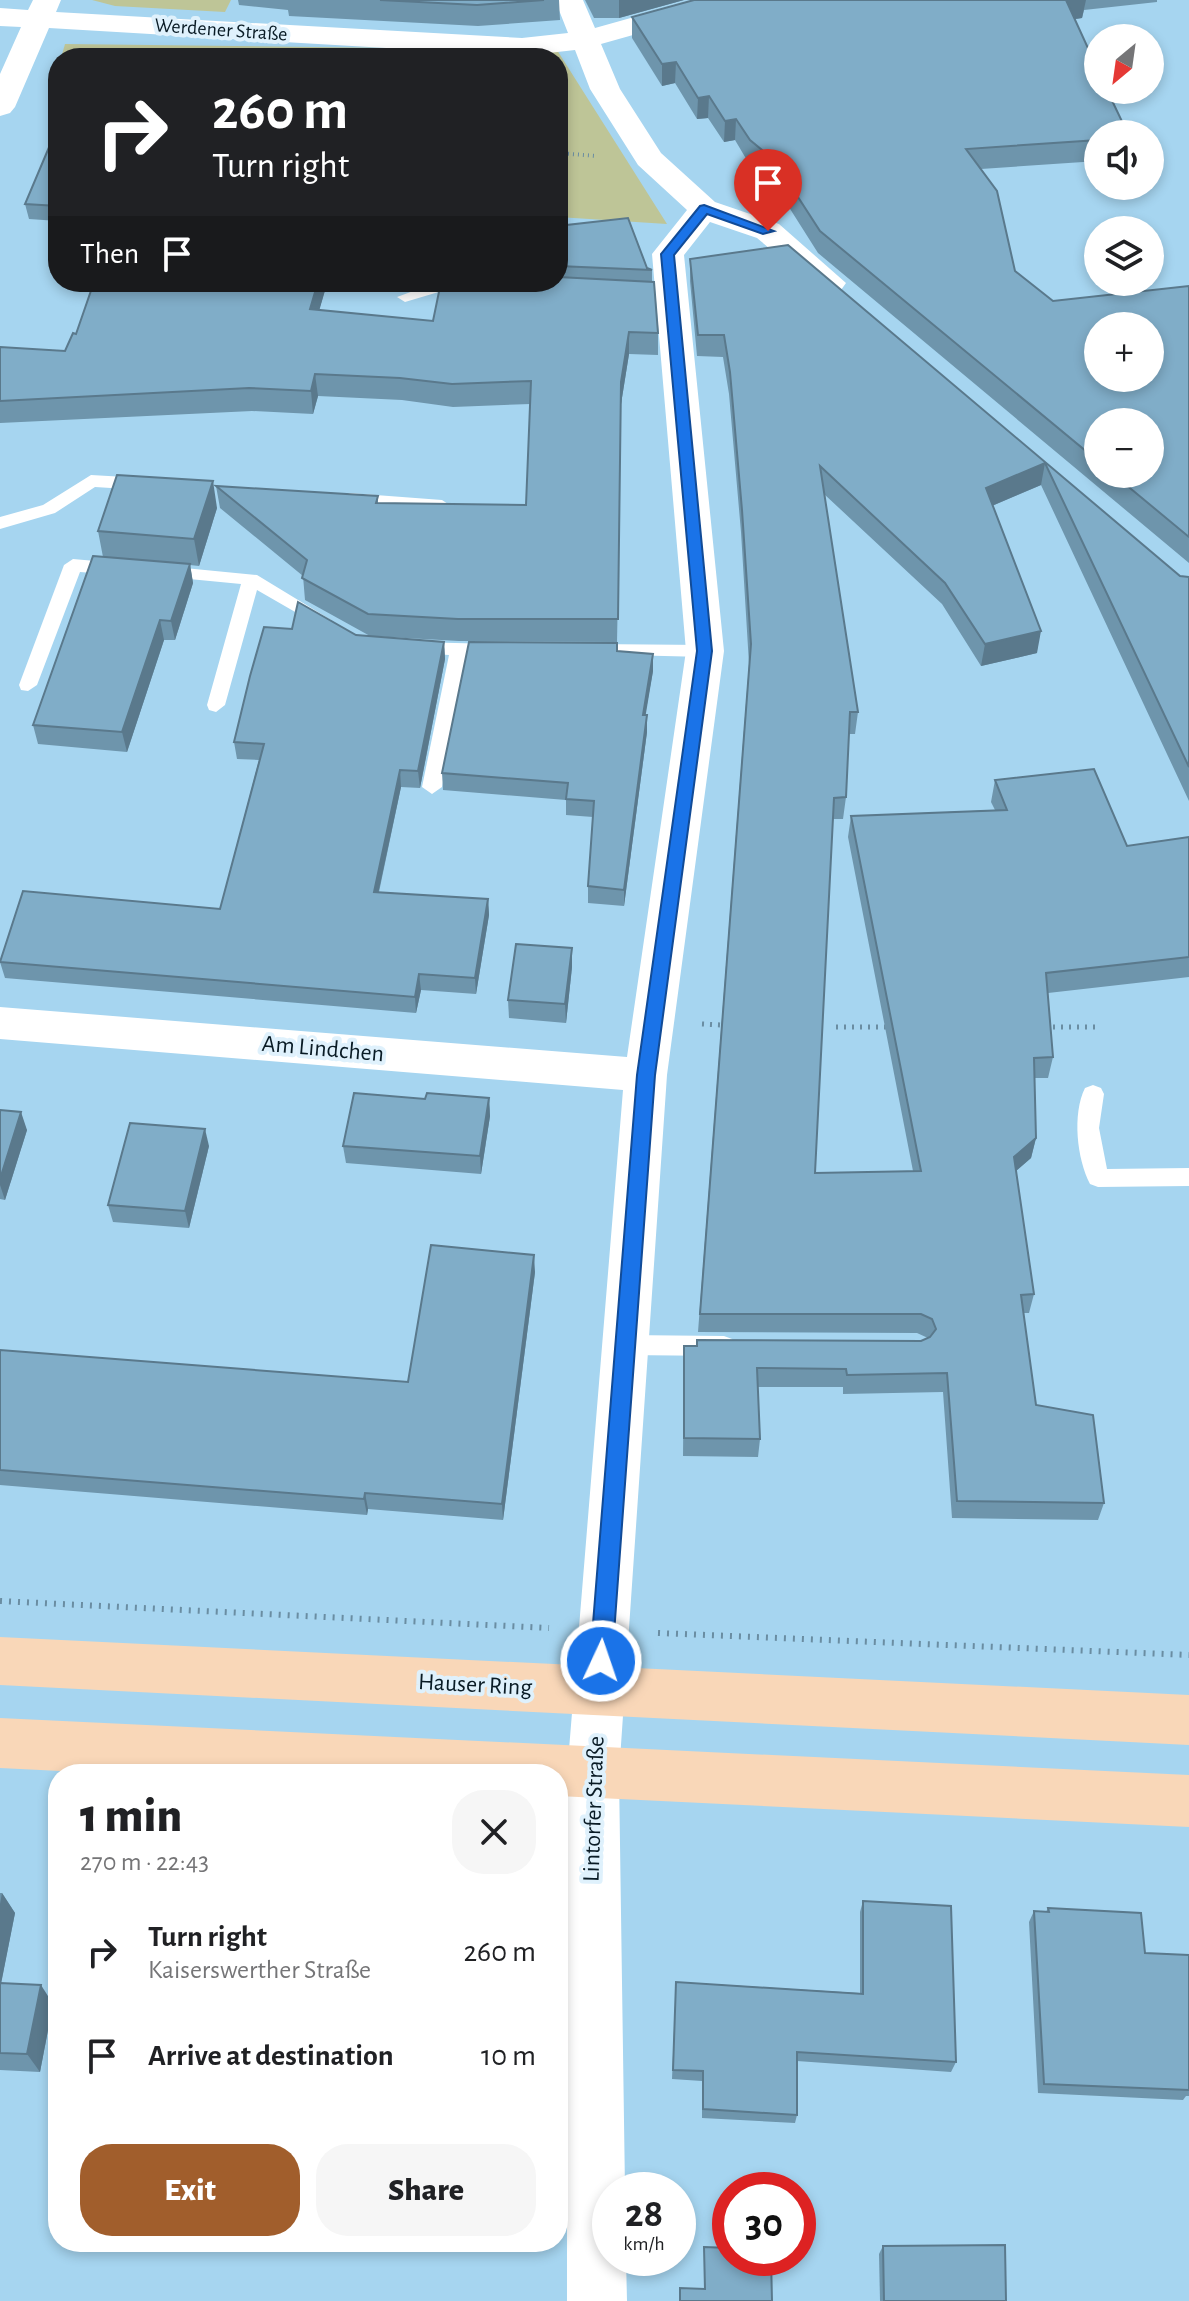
<!DOCTYPE html>
<html lang="en">
<head>
<meta charset="utf-8">
<style>
	:root { --surface:#fff; --page:#f6f6f6; --text:#202124; --muted:#757577; --accent:#a15e2c }
	body { margin:0; font-family:"Alegreya Sans",sans-serif; background:var(--page); color:var(--text); height:100vh; display:flex; flex-direction:column; font-size:30px; white-space:nowrap }
	* { box-sizing:border-box; margin:0 }
	p { font-size:26px; color:var(--muted) }
	.icon { flex:none; width:44px; height:44px; fill:none; stroke:currentColor; stroke-width:2; stroke-linecap:round; stroke-linejoin:round }
	.map { position:relative; flex:1; overflow:hidden }
	.details { position:absolute; left:48px; top:1764px; width:520px; height:488px; display:flex; flex-direction:column; background:var(--surface); border-radius:32px; box-shadow:0 4px 12px #0003 }
	.details>* { flex:none }
	.hud { position:absolute; left:48px; top:48px; width:520px; height:244px; border-radius:32px; box-shadow:0 4px 12px #0003; background:#202124; color:#fff; overflow:hidden }
	.needle { width:52px; rotate:209deg }
	.fabs { position:absolute; left:1084px; top:24px; display:grid; gap:16px }
	.fabs a { display:grid; place-items:center; width:80px; height:80px; border-radius:50%; background:var(--surface); box-shadow:0 4px 12px #0003; font-size:40px }
	.speed { position:absolute; left:592px; top:2172px; display:flex; gap:16px; font-size:40px; font-weight:700; text-align:center }
	.speed>* { display:grid; place-content:center; width:104px; height:104px; border-radius:50%; background:var(--surface); box-shadow:0 4px 12px #0003; line-height:1 }
	.speed small { font-size:20px; font-weight:400 }
	.speed .limit { border:12px solid #d22; background:#fff; color:#111 }
	.pin { position:absolute; display:grid; place-items:center; width:68px; height:68px; color:#fff; margin:-82px -34px; border-radius:50% 50% 50% 0; rotate:-45deg; box-shadow:0 0 8px #0007 }
	.pin .icon { rotate:45deg }
	.me { position:absolute; width:88px; margin:-44px; rotate:3deg; stroke-linejoin:round; filter:drop-shadow(0 0 6px #0008) }
	.turn { display:flex; align-items:center; gap:28px; height:168px; padding:0 32px; font-size:36px }
	.turn .icon { width:104px; height:104px; stroke-width:2.5 }
	.turn b { display:block; font-size:56px; line-height:68px }
	.then { display:flex; align-items:center; height:76px; padding:0 32px; background:#0003; gap:16px; font-size:30px }
	.round { display:grid; place-items:center; flex:none; width:84px; height:84px; border-radius:32px; background:var(--page) }
	.head { display:flex; align-items:center; justify-content:space-between; height:136px; padding:0 32px }
	h1 { font-size:48px; font-weight:800; line-height:60px }
	.action { display:flex; gap:16px; margin-top:auto; padding:16px 32px }
	.action a { flex:1; height:92px; border-radius:32px; background:var(--accent); color:#fff; font-size:32px; font-weight:800; line-height:92px; text-align:center }
	.action a+a { background:var(--page); color:var(--text) }
	ul { padding:0; list-style:none }
	li { display:flex; align-items:center; gap:24px; height:104px; padding:0 32px }
	li div { flex:1 }
	li b { display:block; font-size:30px }
	li em { font-style:normal }
	.map>svg:first-child { display:block }
	.green { fill:#bec597 }
	.lines { fill:none; stroke-linecap:round; stroke-linejoin:round }
	.path-far2 { stroke:#6a8da2; stroke-width:4; stroke-dasharray:1 4; stroke-linecap:butt }
	.path-far1 { stroke:#6a8da2; stroke-width:5; stroke-dasharray:2 6; stroke-linecap:butt }
	.path { stroke:#6a8da2; stroke-width:6; stroke-dasharray:2 7; stroke-linecap:butt }
	.service { fill:#fff; fill-rule:evenodd }
	.minor { fill:#fff; fill-rule:evenodd }
	.secondary { fill:#f9d7b8; fill-rule:evenodd }
	.wall { fill:#6e95ac; fill-rule:evenodd }
	.shaded-wall { fill:#5a798c }
	.building { fill:#80adc8; stroke:#5a798c; stroke-width:2; fill-rule:evenodd }
	.route { fill:#1a73e8; stroke:#114b97; stroke-width:2 }
	.labels { text-anchor:middle; dominant-baseline:central; stroke-width:8; stroke-linejoin:round; paint-order:stroke }
	.far-street-label { font-size:20px; fill:#091b25; stroke:#dff1fc }
	.street-label { font-size:24px; fill:#091b25; stroke:#dff1fc }
</style>
</head>
<body>
<div class="map">
<svg width="1189" height="2301" viewBox="0 0 1189 2301">
	<rect width="100%" height="100%" fill="#a6d5f0"/>
	<g class="green">
		<polygon points="92,0 231,0 225,12 115,6"/>
		<polygon points="65,44 557,50 667,224 558,217 558,58 61,58"/>
	</g>
	<g class="lines">
		<polyline class="path-far2" points="558,153 597,156"/>
		<g class="path-far1">
			<polyline points="702,1024 721,1025"/>
			<polyline points="836,1027 891,1027"/>
			<polyline points="1045,1027 1095,1027"/>
		</g>
		<g class="path">
			<polyline points="0,1601 549,1628"/>
			<polyline points="658,1633 1189,1655"/>
		</g>
		<g class="service">
			<polygon points="438,282 470,283 478,288 470,293 442,291 405,302 397,297"/>
			<polygon points="91,475 143,478 152,484 143,490 95,487 55,513 0,529 0,517 43,505"/>
			<polygon points="349,493 442,500 451,506 442,512 343,503 340,499"/>
			<polygon points="73,559 118,563 127,569 118,575 80,572 37,685 28,691 21,690 19,685 64,565"/>
			<polygon points="164,566 257,575 331,620 322,626 316,624 257,590 225,705 216,712 209,710 207,705 241,584 158,576 155,572 158,568"/>
			<polygon points="414,642 496,644 505,650 496,656 467,656 442,787 432,794 422,787 449,655 407,652 405,648"/>
			<polygon points="590,644 705,645 714,651 705,657 583,654 581,650 583,646"/>
			<path d="M1093 1085 1101 1088 1104 1094 1099 1128 1107 1169 1189 1168V1186L1098 1187 1090 1184C1077 1159 1072 1114 1085 1088Z"/>
			<polygon points="625,1335 724,1336 732,1339 736,1346 732,1353 724,1356 625,1355 617,1352 613,1345 617,1338"/>
		</g>
		<polygon class="minor" points="33,0 61,0 56,12 522,38 568,33 555,0 583,0 595,28 695,0 740,0 736,6 601,44 620,89 661,153 715,202 779,224 846,283 841,290 830,293 819,290 757,238 710,222 684,255 724,651 667,1075 619,1774 625,2190 610,2190 610,2258 626,2258 627,2301 567,2301 567,1774 623,1090 0,1039 0,1007 627,1057 686,651 652,254 687,210 638,165 590,89 575,50 522,56 49,28 15,107 10,113 0,116 0,74 21,27 0,26 0,8 28,10"/>
		<g class="secondary">
			<polygon points="0,1637 1189,1695 1189,1745 0,1685"/>
			<polygon points="0,1718 1189,1775 1189,1827 558,1796 558,1774 121,1774 0,1768"/>
		</g>
	</g>
	<g class="wall">
		<polygon points="238,0 559,0 560,20 478,26 289,16 288,10 239,5"/>
		<polygon points="585,0 684,0 619,18 594,18"/>
		<path d="M694 0H1157V2L1084 10 1082 18 1075 19 1098 134V161L981 169 1015 271 1053 301 1189 286V563L818 253 773 182 748 162 735 140 724 142 708 118 697 119 675 83 662 86 632 38V17ZM1098 422 1150 474H1098Z"/>
		<polygon points="58,126 58,221 29,219 25,204"/>
		<polygon points="558,226 647,268 652,270 652,282 658,333 658,355 629,354 621,404 617,642 459,641 370,636 305,600 303,576 220,508 216,486 378,496 378,503 526,505 530,404 453,407 402,400 318,396 313,414 252,411 0,423 0,347 65,351 76,334 326,287 319,310 433,321 558,282"/>
		<polygon points="788,245 1180,576 1189,577 1189,801 1041,485 992,506 1037,653 981,666 942,604 824,494 858,712 855,734 849,734 846,797 843,819 833,819 815,1173 913,1171 848,837 851,816 995,810 991,802 995,780 1127,846 1189,837 1189,977 1048,993 1053,1057 1048,1078 1034,1078 1036,1138 1031,1158 1016,1171 1034,1294 1029,1313 1023,1313 1036,1405 1104,1503 1098,1520 952,1518 943,1392 843,1394 843,1387 757,1387 760,1439 758,1457 683,1456 684,1346 921,1341 928,1338 917,1333 698,1332 749,664 741,532 729,394 723,357 697,356 690,281 690,259"/>
		<polygon points="217,508 199,566 190,565 193,583 175,640 164,640 127,752 38,744 33,725 103,557 98,531"/>
		<polygon points="356,635 444,642 445,659 420,788 401,787 379,892 488,899 489,915 476,994 421,990 416,1013 5,978 0,962 220,909 259,760 237,759 234,742"/>
		<polygon points="617,651 653,671 645,715 647,715 647,732 624,906 588,903 588,886 593,817 566,815 566,800 443,790 442,773"/>
		<polygon points="572,948 572,967 566,1023 509,1018 508,1000"/>
		<polygon points="489,1098 490,1116 481,1174 346,1163 343,1146 425,1099"/>
		<polygon points="0,1110 27,1130 5,1200 0,1199"/>
		<polygon points="209,1146 189,1228 113,1222 108,1205"/>
		<polygon points="535,1272 503,1520 368,1509 367,1515 0,1485 0,1350 408,1382"/>
		<polygon points="0,1893 2,1893 15,1913 1,1983 53,2004 40,2072 0,2070"/>
		<polygon points="863,1901 956,2062 951,2072 797,2061 797,2115 795,2123 702,2118 702,2081 672,2079 676,1982 860,1993 860,1912"/>
		<polygon points="1048,1908 1145,1953 1189,1955 1189,2096 1186,2096 1183,2100 1038,2093 1029,1922 1034,1911 1046,1912"/>
		<polygon points="883,2246 1006,2301 880,2301 879,2254"/>
	</g>
	<g class="shaded-wall">
		<polygon points="619,0 684,0 619,18"/>
		<polygon points="1066,0 1086,0 1082,18 1062,21"/>
		<polygon points="676,62 675,83 662,86 662,64"/>
		<polygon points="709,96 708,118 697,119 698,98"/>
		<polygon points="736,119 735,140 724,142 725,121"/>
		<polygon points="318,282 325,282 326,287 313,332 310,309"/>
		<polygon points="629,332 629,354 621,404 617,642 621,382"/>
		<polygon points="315,374 318,396 313,414 311,391"/>
		<polygon points="1045,463 1041,485 982,510 986,488"/>
		<polygon points="213,481 217,508 199,566 194,539"/>
		<polygon points="190,564 193,583 175,640 171,621"/>
		<polygon points="160,620 164,640 127,752 122,732"/>
		<polygon points="1041,631 1037,653 981,666 985,644"/>
		<polygon points="444,642 445,659 420,788 418,771"/>
		<polygon points="653,654 653,671 643,731 643,715"/>
		<polygon points="647,715 647,732 624,906 624,890"/>
		<polygon points="400,770 401,787 375,908 374,892"/>
		<polygon points="488,899 489,915 476,994 475,978"/>
		<polygon points="572,948 572,967 566,1023 565,1004"/>
		<polygon points="419,974 421,990 416,1013 415,997"/>
		<polygon points="489,1098 490,1116 481,1174 480,1156"/>
		<polygon points="21,1112 27,1130 5,1200 0,1185 0,1179"/>
		<polygon points="205,1129 209,1146 189,1228 185,1211"/>
		<polygon points="1036,1138 1031,1158 1009,1177 1014,1157"/>
		<polygon points="534,1255 535,1272 503,1520 502,1504"/>
		<polygon points="365,1493 368,1509 367,1515 364,1499"/>
		<polygon points="2,1893 15,1913 0,1989 0,1904"/>
		<polygon points="41,1985 53,2004 40,2072 27,2054"/>
	</g>
	<g class="building">
		<polygon points="380,0 544,0 477,5"/>
		<path d="M694 0H1066L1098 70V90H1107L1128 134H1098V140L966 149 997 191 1015 271 1053 301 1189 286V537L1113 474H1150V422H1098V461L820 231 774 160 750 140 736 119 725 121 709 96 698 98 676 62 662 64 632 17ZM1098 326H1150V378H1098Z"/>
		<polygon points="58,126 58,206 25,204"/>
		<polygon points="628,218 647,268 652,270 558,266 558,226"/>
		<polygon points="788,245 1180,576 1189,577 1189,767 1045,463 986,488 1041,631 985,644 945,583 820,466 858,712 850,712 846,797 834,798 815,1173 921,1171 851,816 1007,810 995,780 1094,769 1127,846 1189,837 1189,957 1046,973 1053,1057 1034,1058 1036,1138 1014,1157 1034,1294 1021,1295 1036,1405 1093,1415 1104,1503 957,1501 947,1373 847,1375 846,1369 757,1368 760,1439 684,1438 684,1346 697,1346 697,1340 921,1341 930,1337 936,1329 932,1319 921,1314 700,1314 751,644 742,510 730,372 724,335 698,335 690,259"/>
		<polygon points="558,277 654,282 658,333 629,332 621,382 618,619 458,619 368,614 302,578 307,560 216,486 378,496 376,503 526,505 531,381 452,384 400,378 315,374 311,391 249,388 0,401 0,347 65,351 73,333 76,334 94,282 318,282 310,309 433,321 441,282 558,282"/>
		<polygon points="117,475 213,481 194,539 98,531"/>
		<polygon points="93,556 190,564 171,621 160,620 122,732 33,725"/>
		<polygon points="298,602 356,635 444,642 418,771 400,770 374,892 488,899 475,978 419,974 415,997 0,962 23,891 220,909 264,744 234,742 250,676 264,627 292,629"/>
		<polygon points="469,642 617,643 617,651 653,654 643,715 647,715 624,890 588,886 594,801 566,799 568,783 442,773"/>
		<polygon points="516,944 572,948 565,1004 508,1000"/>
		<polygon points="354,1093 425,1099 427,1093 489,1098 480,1156 343,1146"/>
		<polygon points="0,1110 21,1112 0,1179"/>
		<polygon points="130,1123 205,1129 185,1211 108,1205"/>
		<polygon points="431,1245 534,1255 502,1504 365,1493 364,1499 0,1470 0,1350 408,1382"/>
		<polygon points="863,1901 951,1906 956,2062 797,2052 797,2115 703,2109 703,2071 673,2070 676,1982 863,1994"/>
		<polygon points="1048,1908 1141,1913 1145,1953 1189,1955 1189,2090 1044,2084 1034,1911 1049,1912"/>
		<polygon points="0,1983 41,1985 27,2054 0,2053"/>
		<polygon points="1005,2245 1006,2301 884,2301 883,2246"/>
		<polygon points="704,2247 730,2248 730,2258 771,2258 772,2301 680,2301 680,2288 705,2289"/>
	</g>
	<polygon class="route" points="704,205 774,231 763,234 707,214 674,255 712,651 655,1075 612,1661 608,1668 601,1671 594,1668 590,1661 637,1075 697,651 661,254 700,206"/>
	<g class="labels">
		<g class="far-street-label">
			<text transform="translate(221 30) rotate(4)">Werdener Straße</text>
		</g>
		<g class="street-label">
			<text transform="translate(323 1049) rotate(5)">Am Lindchen</text>
			<text transform="translate(475 1685) rotate(3)">Hauser Ring</text>
			<text transform="translate(594 1809) rotate(-88)">Lintorfer Straße</text>
		</g>
	</g>
</svg>
<div class="fabs">
<a><svg class="needle" viewBox="-14 -14 28 28"><path d="M0-13l5 13h-10z" fill="#e53935"/><path d="M0 13l5-13h-10z" fill="#757577"/></svg></a>
<a><svg class="icon" aria-label="sound" viewBox="0 0 24 24"><path d="M4 9h4l5-4v14l-5-4H4zM17 9q2 3 0 6"/></svg></a>
<a><svg class="icon" aria-label="layers" viewBox="0 0 24 24"><path d="M12 4l9 5-9 5-9-5zM3 14l9 5 9-5"/></svg></a>
<a>+</a>
<a>−</a>
</div>
<div class="speed"><div>28<small>km/h</small></div><div class="limit">30</div></div>
<div class="pin" style="left:768px;top:231px;background:#d93025"><svg class="icon" aria-label="arrive" viewBox="0 0 24 24"><path d="M6 21V4h12l-3 4 3 4H6"/></svg></div>
<svg class="me" style="left:601px;top:1661px" viewBox="-20 -20 40 40"><circle r="17" fill="#1a73e8" stroke="#fff" stroke-width="3"/><path d="M0-11L8 9 0 5-8 9z" fill="#fff"/></svg>
<div class="hud">
<div class="turn"><svg class="icon" aria-label="right" viewBox="0 0 24 24"><path d="M7 20v-9h11M14 6l5 5-5 5"/></svg><div><b>260 m</b>Turn right</div></div>
<div class="then">Then<svg class="icon" aria-label="arrive" viewBox="0 0 24 24"><path d="M6 21V4h12l-3 4 3 4H6"/></svg></div>
</div>
<section class="details">
<div class="head"><div><h1>1 min</h1><p>270 m · 22:43</p></div><a class="round"><svg class="icon" aria-label="close" viewBox="0 0 24 24"><path d="M6 6l12 12M18 6L6 18"/></svg></a></div>
<ul>
<li><svg class="icon" aria-label="right" viewBox="0 0 24 24"><path d="M7 20v-9h11M14 6l5 5-5 5"/></svg><div><b>Turn right</b><p>Kaiserswerther Straße</p></div><em>260 m</em></li>
<li><svg class="icon" aria-label="arrive" viewBox="0 0 24 24"><path d="M6 21V4h12l-3 4 3 4H6"/></svg><div><b>Arrive at destination</b></div><em>10 m</em></li>
</ul>
<div class="action"><a>Exit</a><a>Share</a></div>
</section>
</div>
</body>
</html>
